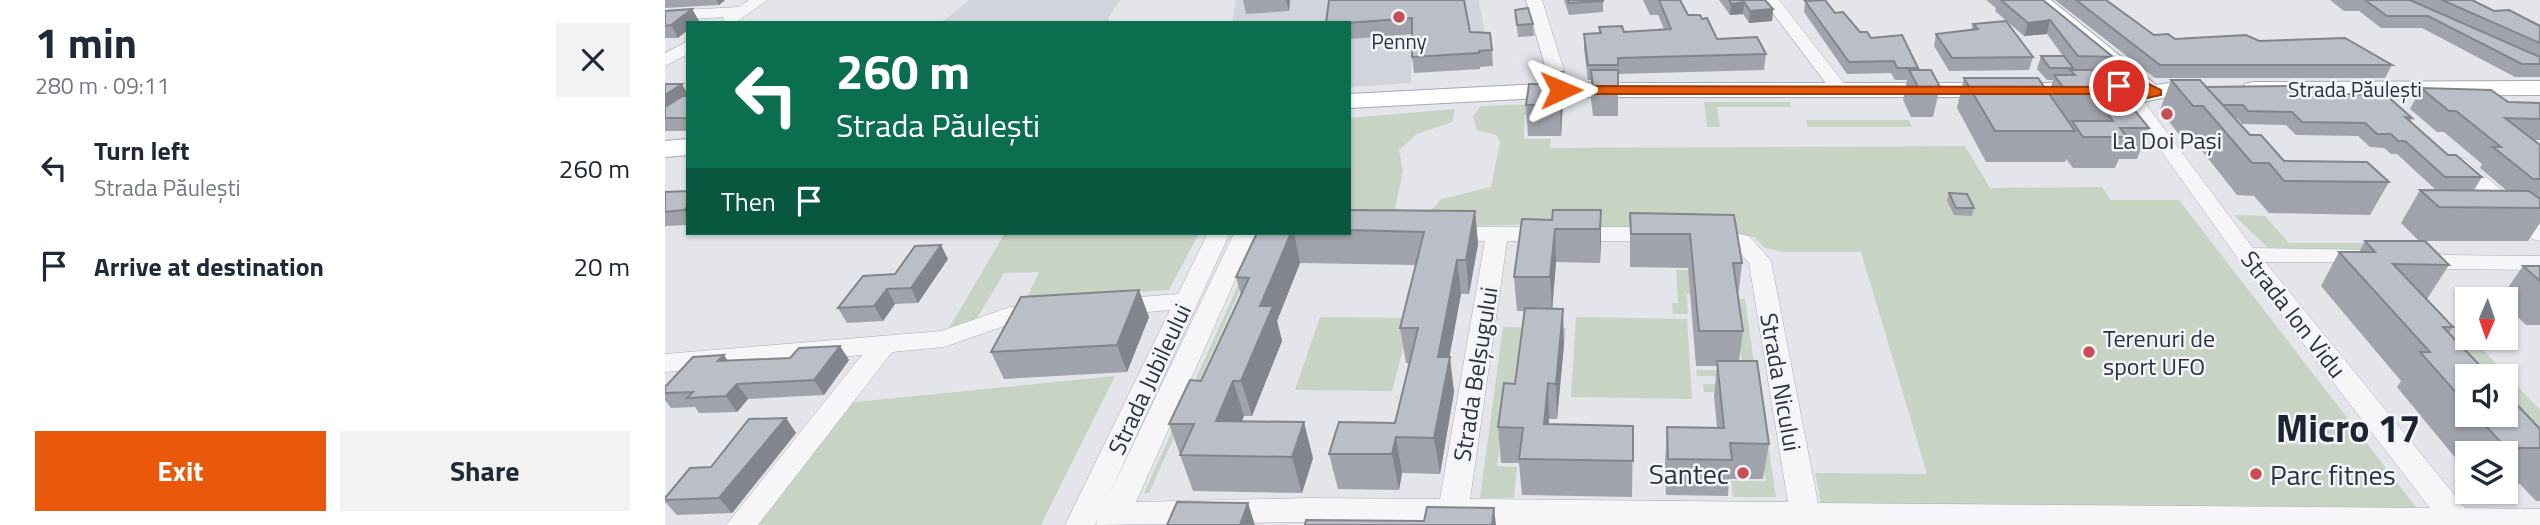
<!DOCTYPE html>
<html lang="en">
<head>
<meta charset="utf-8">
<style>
	:root { --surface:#fff; --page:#f2f2f3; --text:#1f2937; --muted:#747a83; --accent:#ea580c }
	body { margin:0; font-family:"Titillium Web",sans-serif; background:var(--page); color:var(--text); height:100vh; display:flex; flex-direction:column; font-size:26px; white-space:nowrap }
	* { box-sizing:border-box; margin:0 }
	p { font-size:23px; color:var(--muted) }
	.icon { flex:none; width:38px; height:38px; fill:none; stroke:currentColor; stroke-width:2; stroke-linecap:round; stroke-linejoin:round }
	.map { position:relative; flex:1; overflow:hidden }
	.panel { display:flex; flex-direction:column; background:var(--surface); width:665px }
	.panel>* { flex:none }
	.banner { position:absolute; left:21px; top:21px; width:665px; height:214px; border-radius:0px; box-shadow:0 2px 5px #0004; background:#0b6e4f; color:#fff; overflow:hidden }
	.needle { width:46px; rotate:182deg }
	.fabs { position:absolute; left:1790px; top:287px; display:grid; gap:14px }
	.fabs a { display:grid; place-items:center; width:63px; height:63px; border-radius:0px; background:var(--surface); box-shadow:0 2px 5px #0004; font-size:35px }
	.pin { position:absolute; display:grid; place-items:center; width:60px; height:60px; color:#fff; margin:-30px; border:4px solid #fff; border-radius:50%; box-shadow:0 2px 7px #0007 }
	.me { position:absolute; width:77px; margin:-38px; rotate:89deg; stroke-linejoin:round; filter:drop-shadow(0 0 5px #0008) }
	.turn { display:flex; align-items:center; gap:24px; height:147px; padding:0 35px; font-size:32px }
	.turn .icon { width:91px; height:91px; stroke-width:2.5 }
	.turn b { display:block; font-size:49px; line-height:60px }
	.then { display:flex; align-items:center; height:66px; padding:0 35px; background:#0003; gap:14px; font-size:26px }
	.round { display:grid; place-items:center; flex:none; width:74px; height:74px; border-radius:0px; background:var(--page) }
	.headline { display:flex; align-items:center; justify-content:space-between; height:119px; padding:0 35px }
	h1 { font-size:42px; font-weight:700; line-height:52px }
	.action { display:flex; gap:14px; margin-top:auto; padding:14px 35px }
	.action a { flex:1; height:80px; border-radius:0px; background:var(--accent); color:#fff; font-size:28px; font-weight:700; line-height:80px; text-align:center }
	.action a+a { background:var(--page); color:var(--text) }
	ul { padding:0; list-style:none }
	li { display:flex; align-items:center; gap:21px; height:98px; padding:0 35px }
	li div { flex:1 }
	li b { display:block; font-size:26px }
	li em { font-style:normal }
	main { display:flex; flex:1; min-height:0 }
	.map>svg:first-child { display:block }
	.built { fill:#d1d4dc }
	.green { fill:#c7d4c4 }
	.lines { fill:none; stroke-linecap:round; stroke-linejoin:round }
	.minor-casing { stroke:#a8acb5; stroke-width:1 }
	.major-casing { stroke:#a3a9b6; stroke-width:2 }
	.minor { fill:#f6f6f9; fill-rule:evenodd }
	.major { fill:#fff; fill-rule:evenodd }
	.wall { fill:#a0a3ab }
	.shaded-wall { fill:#82858b }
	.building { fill:#babec7; stroke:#82858b; stroke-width:2 }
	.route { fill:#ea580c; stroke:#983908; stroke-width:2 }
	.poi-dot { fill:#ca4d55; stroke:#f3f4f8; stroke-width:2.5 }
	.labels { text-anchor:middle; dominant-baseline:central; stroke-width:5; stroke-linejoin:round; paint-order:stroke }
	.far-poi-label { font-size:21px; fill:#2b3242; stroke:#f3f4f8 }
	.far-street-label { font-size:21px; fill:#2b3242; stroke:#f3f4f8 }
	.poi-label { font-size:24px; fill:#2b3242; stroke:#f3f4f8 }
	.street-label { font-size:24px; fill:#2b3242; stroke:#f3f4f8 }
	.near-poi-label { font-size:28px; fill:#2b3242; stroke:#f3f4f8; text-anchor:end }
	.near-district-label { font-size:38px; font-weight:bold; fill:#1d2333; stroke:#f3f4f8 }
</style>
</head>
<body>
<main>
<section class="panel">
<div class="headline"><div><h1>1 min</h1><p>280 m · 09:11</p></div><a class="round"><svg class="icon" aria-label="close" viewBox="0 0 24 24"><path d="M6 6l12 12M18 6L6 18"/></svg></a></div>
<ul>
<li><svg class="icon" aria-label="left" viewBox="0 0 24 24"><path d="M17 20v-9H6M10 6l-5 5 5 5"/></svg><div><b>Turn left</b><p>Strada Păulești</p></div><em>260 m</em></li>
<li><svg class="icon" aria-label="arrive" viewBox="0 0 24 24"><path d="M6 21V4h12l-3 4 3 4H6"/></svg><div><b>Arrive at destination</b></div><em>20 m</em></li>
</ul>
<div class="action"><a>Exit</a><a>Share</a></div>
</section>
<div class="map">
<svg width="1875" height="525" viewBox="0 0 1875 525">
	<rect width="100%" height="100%" fill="#e3e5eb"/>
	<g class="built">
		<polygon points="305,0 455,0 444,17 444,23 275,23"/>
		<polygon points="571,0 814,0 820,34 747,40 746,83 684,87 684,23 567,23"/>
	</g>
	<g class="green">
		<polygon points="1039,102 1125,102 1126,107 1052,107 1055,127 1042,127"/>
		<polygon points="873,104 874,113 859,115 859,139 886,139 885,148 1300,146 1325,188 1437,187 1446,200 1514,200 1761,520 1157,508 1150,473 1262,474 1196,252 1117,252 1100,248 1089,237 1043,230 884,228 882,224 766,227 762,215 776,199 826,187 835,142 831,135 812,130 808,116 816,106"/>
		<polygon points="790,109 787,122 752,134 734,150 738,171 730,208 742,211 684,226 684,118"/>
		<polygon points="1141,120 1244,120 1247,127 1143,127"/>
		<polygon points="1569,215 1600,216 1624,243 1723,243 1731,252 1614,251 1603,248"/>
		<polygon points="340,233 534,233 504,290 415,296 356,310 374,272 339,273 308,325 280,335"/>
		<polygon points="590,248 594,248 484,493 479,493"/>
		<polygon points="1011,270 1030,270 1032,294 1022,294 1023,314 1008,314 1007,303 1013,303"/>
		<polygon points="1069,299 1080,299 1091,377 1032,376 1031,370 1078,370"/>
		<polygon points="655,317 746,318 727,391 630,390"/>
		<polygon points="911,317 1022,319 1027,399 906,397"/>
		<polygon points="1749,324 1795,325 1802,333 1802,338 1807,338 1875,410 1875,441 1841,415 1841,376 1802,376"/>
		<polygon points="838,327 901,328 900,341 858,341 849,415 839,416 832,466 852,467 849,498 815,498"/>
		<polygon points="450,376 376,525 85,525 180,403"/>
		<polygon points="1038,384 1094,385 1111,497 1068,497 1066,481 1101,481 1088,393 1039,392"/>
	</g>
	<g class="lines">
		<defs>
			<g id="minor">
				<polygon points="84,0 103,0 71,22 59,22 58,17 0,21 0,11 74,7"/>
				<polygon points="861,0 877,0 905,90 902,94 896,95 887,90"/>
				<polygon points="1098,0 1114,0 1181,86 1184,90 1181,94 1169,94"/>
				<polygon points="23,41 23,54 0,66 0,53"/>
				<polygon points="1460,89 1474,95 1588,248 1710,250 1713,255 1710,260 1702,262 1600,262 1800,508 1875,509 1875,525 788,525 644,522 431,525 432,520 430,525 400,525 505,310 449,315 441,313 437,307 441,301 449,299 513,294 543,233 565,233 442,499 569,233 591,233 471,502 644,498 775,499 820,241 775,239 772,234 775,229 783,227 994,227 1002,229 1005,234 1002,239 994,241 842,241 805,499 1123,502 1084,263 1069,246 1034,239 1031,234 1034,229 1042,227 1084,236 1106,261 1153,503 1765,508 1574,260 1462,103 1451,94 1454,90"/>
				<polygon points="1793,157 1800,159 1875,223 1875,241 1867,239 1786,167 1783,163 1786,159"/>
				<polygon points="1753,249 1780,255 1875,256 1875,270 1780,269 1745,261 1742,256 1745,251"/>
				<polygon points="377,305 386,307 389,313 386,319 348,323 279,347 227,352 93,525 61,525 197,355 0,372 0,354 276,331 345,307"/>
			</g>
			<g id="major">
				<polygon points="1363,0 1386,0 1491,85 1504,83 1512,85 1516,90 1512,95 1478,102 1441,97 896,97 684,108 684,94 896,83 1441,83 1466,86"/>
				<polygon points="1875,81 1875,95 1588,96 1580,94 1576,89 1580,84 1588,82"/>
				<polygon points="23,139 23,155 0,157 0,141"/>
			</g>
		</defs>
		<use href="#minor" class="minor-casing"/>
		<use href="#major" class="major-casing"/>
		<use href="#minor" class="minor"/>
		<use href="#major" class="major"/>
	</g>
	<g class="wall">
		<polygon points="0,0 60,0 54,5 0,8"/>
		<polygon points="578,0 625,0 624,11 581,14"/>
		<polygon points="664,0 805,32 827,50 828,66 815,67 815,69 749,73 747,57 747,34 684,39 684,23"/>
		<polygon points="899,0 938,0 938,12 904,15"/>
		<polygon points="978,0 1015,0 1023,15 1037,19 1052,39 1101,54 1099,70 953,74 953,116 928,116 926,100 926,80 923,80 919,49 919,34 934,33 934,27 959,32 999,29 993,15 985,15"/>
		<polygon points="1054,0 1100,0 1108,9 1107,21 1084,23 1078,14 1065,15"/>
		<polygon points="1321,0 1378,0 1448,57 1443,70 1428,70 1443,90 1484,128 1472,159 1454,159 1450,168 1408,168 1401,159 1400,162 1321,162 1292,108 1299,78 1384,93 1388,80 1382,80 1372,69 1376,56 1398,56 1382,34 1359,36 1330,11 1331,8"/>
		<polygon points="1390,0 1441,0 1489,35 1510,39 1594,41 1727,65 1720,78 1490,78"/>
		<polygon points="1665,0 1807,0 1829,11 1875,26 1875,77 1850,77 1757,28 1716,28 1694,11 1679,11"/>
		<polygon points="1140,1 1170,13 1195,32 1206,38 1253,68 1252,70 1275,87 1268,117 1246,117 1238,100 1242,80 1230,80 1226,73 1182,74 1139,12"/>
		<polygon points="27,9 34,21 32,23 23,23 13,38 0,38 0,11"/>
		<polygon points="850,10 868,24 869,36 853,37"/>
		<polygon points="1308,24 1368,57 1364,70 1284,71 1269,46 1271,34 1306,30"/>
		<polygon points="1506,80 1541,87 1628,93 1747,118 1745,122 1783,155 1817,177 1809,190 1841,190 1815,168 1817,164 1779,132 1772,132 1745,109 1756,88 1843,102 1875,103 1875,140 1869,140 1875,145 1875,223 1863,241 1754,241 1736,223 1755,190 1771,190 1732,154 1726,154 1719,148 1705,147 1693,136 1631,135 1621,125 1577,124 1572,118 1570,118 1585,135 1619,161 1724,182 1705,215 1604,213 1589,196 1572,195 1526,137 1516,137 1495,110"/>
		<polygon points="0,84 17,84 23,95 23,131 0,131"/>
		<polygon points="898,102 896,136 863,136 861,105"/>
		<polygon points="23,191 23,225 0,226 0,192"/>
		<polygon points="1284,193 1309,208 1307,216 1289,215 1282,201"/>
		<polygon points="684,210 810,211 813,244 804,294 796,294 784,357 789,392 775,474 737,473 734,490 673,489 664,454 730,423 744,363 741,363 735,328 751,265 635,263 612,321 617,341 587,416 579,416 577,421 648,458 637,493 528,491 504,424 536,381 576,295 571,277 592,233 684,233"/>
		<polygon points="936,210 935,263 891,262 887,309 899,344 892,419 884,419 884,424 968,426 967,497 857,495 854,463 836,463 833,427 850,384 860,311 852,311 849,277 887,220"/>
		<polygon points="965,213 1069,215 1077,263 1073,297 1078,331 1074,361 1104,444 1098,479 1064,479 1063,496 1001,495 1000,463 1002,427 1052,428 1049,396 1052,366 1031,366 1023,268 965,267"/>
		<polygon points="1700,241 1784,265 1762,299 1761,299 1788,327 1784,333 1802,376 1802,415 1841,415 1875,429 1875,501 1871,501 1855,484 1841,484 1841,453 1802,453 1802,472 1732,387 1736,381 1656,286 1674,252 1694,252"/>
		<polygon points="283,259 253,303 230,304 218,321 182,323 173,308 230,274"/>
		<polygon points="1858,266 1875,266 1875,325 1861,325 1841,306 1841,299 1835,299"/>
		<polygon points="484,317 462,372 339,379 326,352"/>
		<polygon points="175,346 184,360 159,395 83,399 72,412 34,413 30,407 6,408 0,400 0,387 59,355 62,361 125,358"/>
		<polygon points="121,418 131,433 67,513 12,515 0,502 0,498"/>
	</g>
	<g class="shaded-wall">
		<polygon points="51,0 60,0 54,5"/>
		<polygon points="621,0 625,0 624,11"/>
		<polygon points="1079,2 1078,14 1065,15 1066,4"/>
		<polygon points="27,9 34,21 32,23 23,23 23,30 13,38 6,25"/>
		<polygon points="1108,9 1107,21 1084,23 1085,11"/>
		<polygon points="1385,20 1382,34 1359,36 1363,23"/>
		<polygon points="898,72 898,102 896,136 895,105"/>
		<polygon points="17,84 23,95 23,98 0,114 0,95"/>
		<polygon points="23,206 23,216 19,210"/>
		<polygon points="936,210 936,243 935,263 935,229"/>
		<polygon points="810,211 813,244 804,294 801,260"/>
		<polygon points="890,229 891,262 887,312 885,277"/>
		<polygon points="626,233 629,233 635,263 612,321 617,341 587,416 576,381 595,306"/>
		<polygon points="276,245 283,259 253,303 246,288"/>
		<polygon points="792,260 796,294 778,392 773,357"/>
		<polygon points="222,289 230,304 218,321 209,306"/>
		<polygon points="474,290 484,317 462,372 452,345"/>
		<polygon points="898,309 899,344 892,419 891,384"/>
		<polygon points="175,346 184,360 159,395 149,380"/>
		<polygon points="59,355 69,370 53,361"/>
		<polygon points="785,357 789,392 775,474 769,438"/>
		<polygon points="568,381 579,416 562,456 551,421"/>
		<polygon points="883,383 884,419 880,460 879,424"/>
		<polygon points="72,384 83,399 72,412 61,396"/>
		<polygon points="121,418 131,433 67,513 54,498"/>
		<polygon points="639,422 648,458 637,493 627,457"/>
		<polygon points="731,437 737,473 734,490 727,454"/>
		<polygon points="583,503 590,525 575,525"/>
		<polygon points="829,508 831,525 827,525"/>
	</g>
	<g class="building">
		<polygon points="664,0 799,0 805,32 825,33 827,50 814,51 814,53 747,57 747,18 682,23 661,23"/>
		<polygon points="903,0 938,0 938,1 904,3"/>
		<polygon points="994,0 1015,0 1023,15 1035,15 1037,19 1042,18 1052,39 1092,37 1101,54 953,58 953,65 923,65 919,34 936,33 934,27 957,26 959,32 1006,29"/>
		<polygon points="1064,0 1100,0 1108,9 1085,11 1079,2 1066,4"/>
		<polygon points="1160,0 1170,13 1178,12 1195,32 1202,32 1206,38 1237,35 1253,68 1232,68 1229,61 1184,62 1140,1"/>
		<polygon points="1336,0 1378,0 1448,57 1413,56 1385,20 1363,23"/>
		<polygon points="1411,0 1441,0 1489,35 1503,34 1510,39 1581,35 1594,41 1680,38 1727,65 1495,65"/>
		<polygon points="1700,0 1745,0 1875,57 1875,64 1857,64 1763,16 1722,16"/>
		<polygon points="1777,0 1807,0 1829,11 1844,10 1875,26 1875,43"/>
		<polygon points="863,8 868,24 852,25 850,10"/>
		<polygon points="27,9 6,25 0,26 0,11"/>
		<polygon points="1341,21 1368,57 1287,58 1271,34 1313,29 1308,24"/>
		<polygon points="1376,56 1399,56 1408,68 1385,68"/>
		<polygon points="926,70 953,70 953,86 928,86"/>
		<polygon points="1244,70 1266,70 1275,87 1253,87"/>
		<polygon points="1405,70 1428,70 1443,90 1453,90 1484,128 1455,128 1462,137 1418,137 1407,121 1448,121 1425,91 1401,91 1389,75 1410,75"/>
		<polygon points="880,72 898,72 895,105 861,105 864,84 879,84"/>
		<polygon points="1299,78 1373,78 1410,131 1330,131"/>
		<polygon points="1506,80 1535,80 1585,135 1596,135 1619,161 1702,162 1724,182 1619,181 1604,163 1587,163 1538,106 1528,106"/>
		<polygon points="0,84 17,84 0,95"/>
		<polygon points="1628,86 1628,93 1721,95 1747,118 1740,117 1783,155 1791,155 1817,177 1780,177 1740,141 1733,141 1726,134 1712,134 1700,123 1637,122 1627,112 1583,111 1578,105 1558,105 1541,87"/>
		<polygon points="1756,88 1826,90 1843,102 1875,103 1875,119 1840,118 1875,145 1875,179 1868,179 1828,147 1836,147 1791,111 1784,111"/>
		<polygon points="18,96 23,96 23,118 0,118 0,107"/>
		<polygon points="1755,190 1864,191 1875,199 1875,208 1774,207"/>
		<polygon points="23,191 23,206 19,210 0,212 0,192"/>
		<polygon points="1284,193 1302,194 1309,208 1291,208"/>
		<polygon points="684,210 810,211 801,260 792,260 773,357 785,357 769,438 731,437 727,454 664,454 674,422 730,423 753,328 735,328 759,232 684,230"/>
		<polygon points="888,210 936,210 935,229 890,229 885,277 849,277 857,219 887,220"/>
		<polygon points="965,213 1069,215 1077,263 1068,263 1078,331 1034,331 1025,234 966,234"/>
		<polygon points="592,233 626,233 595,306 608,306 576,381 568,381 551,421 639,422 627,457 515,455 529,424 504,424 525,380 536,381 584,278 571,277"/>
		<polygon points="1700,241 1760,241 1784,265 1728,264 1788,327 1778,327 1825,376 1802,376 1802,405 1755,352 1765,352 1674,252 1710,252"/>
		<polygon points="276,245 246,288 222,289 209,306 173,308 198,276 230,274 250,246"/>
		<polygon points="1858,266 1875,266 1875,281"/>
		<polygon points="474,290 452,345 326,352 356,297"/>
		<polygon points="860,308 898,309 891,384 883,383 879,424 968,426 968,461 854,459 858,428 833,427 839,383 850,384"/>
		<polygon points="175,346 149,380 72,384 61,396 22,398 28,392 0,393 0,387 28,357 59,355 53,361 125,358 134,348"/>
		<polygon points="1052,361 1092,361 1104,444 1065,443 1067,460 1003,459 1002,427 1059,428"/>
		<polygon points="1841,393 1875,429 1875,448 1841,448 1811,415 1841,415"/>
		<polygon points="121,418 54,498 0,500 0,498 25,468 46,467 84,419"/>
		<polygon points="512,502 583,503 575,525 502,525"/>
		<polygon points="762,507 829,508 827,525 640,525 641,520 759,521"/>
	</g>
	<polygon class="route" points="1480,82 1496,90 1496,95 1478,99 1441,94 896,94 890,90 896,86 1449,87 1450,84"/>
	<g class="poi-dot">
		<circle cx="734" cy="17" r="7"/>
		<circle cx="1502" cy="114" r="7"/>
		<circle cx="1424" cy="352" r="7"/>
		<circle cx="1078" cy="473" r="7"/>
		<circle cx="1591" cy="474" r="7"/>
	</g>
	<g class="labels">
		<g class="far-poi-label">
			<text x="734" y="41">Penny</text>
		</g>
		<g class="far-street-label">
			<text x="1690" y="89">Strada Păulești</text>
		</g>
		<g class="poi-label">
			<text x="1502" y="140">La Doi Pași</text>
			<text x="1438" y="338" text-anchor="start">Terenuri de<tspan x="1438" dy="28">sport UFO</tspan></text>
		</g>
		<g class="street-label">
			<text transform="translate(1629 314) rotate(52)">Strada Ion Vidu</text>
			<text transform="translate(810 374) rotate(-81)">Strada Belșugului</text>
			<text transform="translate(484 379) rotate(-65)">Strada Jubileului</text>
			<text transform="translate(1116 382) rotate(80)">Strada Nicului</text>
		</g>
		<g class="near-poi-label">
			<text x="1064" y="473">Santec</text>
			<text x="1605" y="474" text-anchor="start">Parc fitnes</text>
		</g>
		<g class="near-district-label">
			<text x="1683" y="428">Micro 17</text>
		</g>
	</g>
</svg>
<div class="fabs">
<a><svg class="needle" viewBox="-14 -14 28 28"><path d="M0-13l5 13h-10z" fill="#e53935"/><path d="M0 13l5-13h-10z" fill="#747a83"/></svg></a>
<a><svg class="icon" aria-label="sound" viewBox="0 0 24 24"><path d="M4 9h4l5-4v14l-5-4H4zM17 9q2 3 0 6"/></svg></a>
<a><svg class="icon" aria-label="layers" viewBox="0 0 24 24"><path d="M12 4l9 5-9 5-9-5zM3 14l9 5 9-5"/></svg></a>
</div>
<div class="pin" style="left:1454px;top:86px;background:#d93025"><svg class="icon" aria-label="arrive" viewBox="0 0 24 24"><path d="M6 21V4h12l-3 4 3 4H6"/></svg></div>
<svg class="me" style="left:896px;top:90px" viewBox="-20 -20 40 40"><path d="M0-17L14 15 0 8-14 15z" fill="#ea580c" stroke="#fff" stroke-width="4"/></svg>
<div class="banner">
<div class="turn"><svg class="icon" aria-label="left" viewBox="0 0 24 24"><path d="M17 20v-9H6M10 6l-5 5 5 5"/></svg><div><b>260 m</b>Strada Păulești</div></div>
<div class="then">Then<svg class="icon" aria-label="arrive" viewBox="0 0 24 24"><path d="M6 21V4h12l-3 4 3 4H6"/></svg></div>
</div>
</div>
</main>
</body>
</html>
